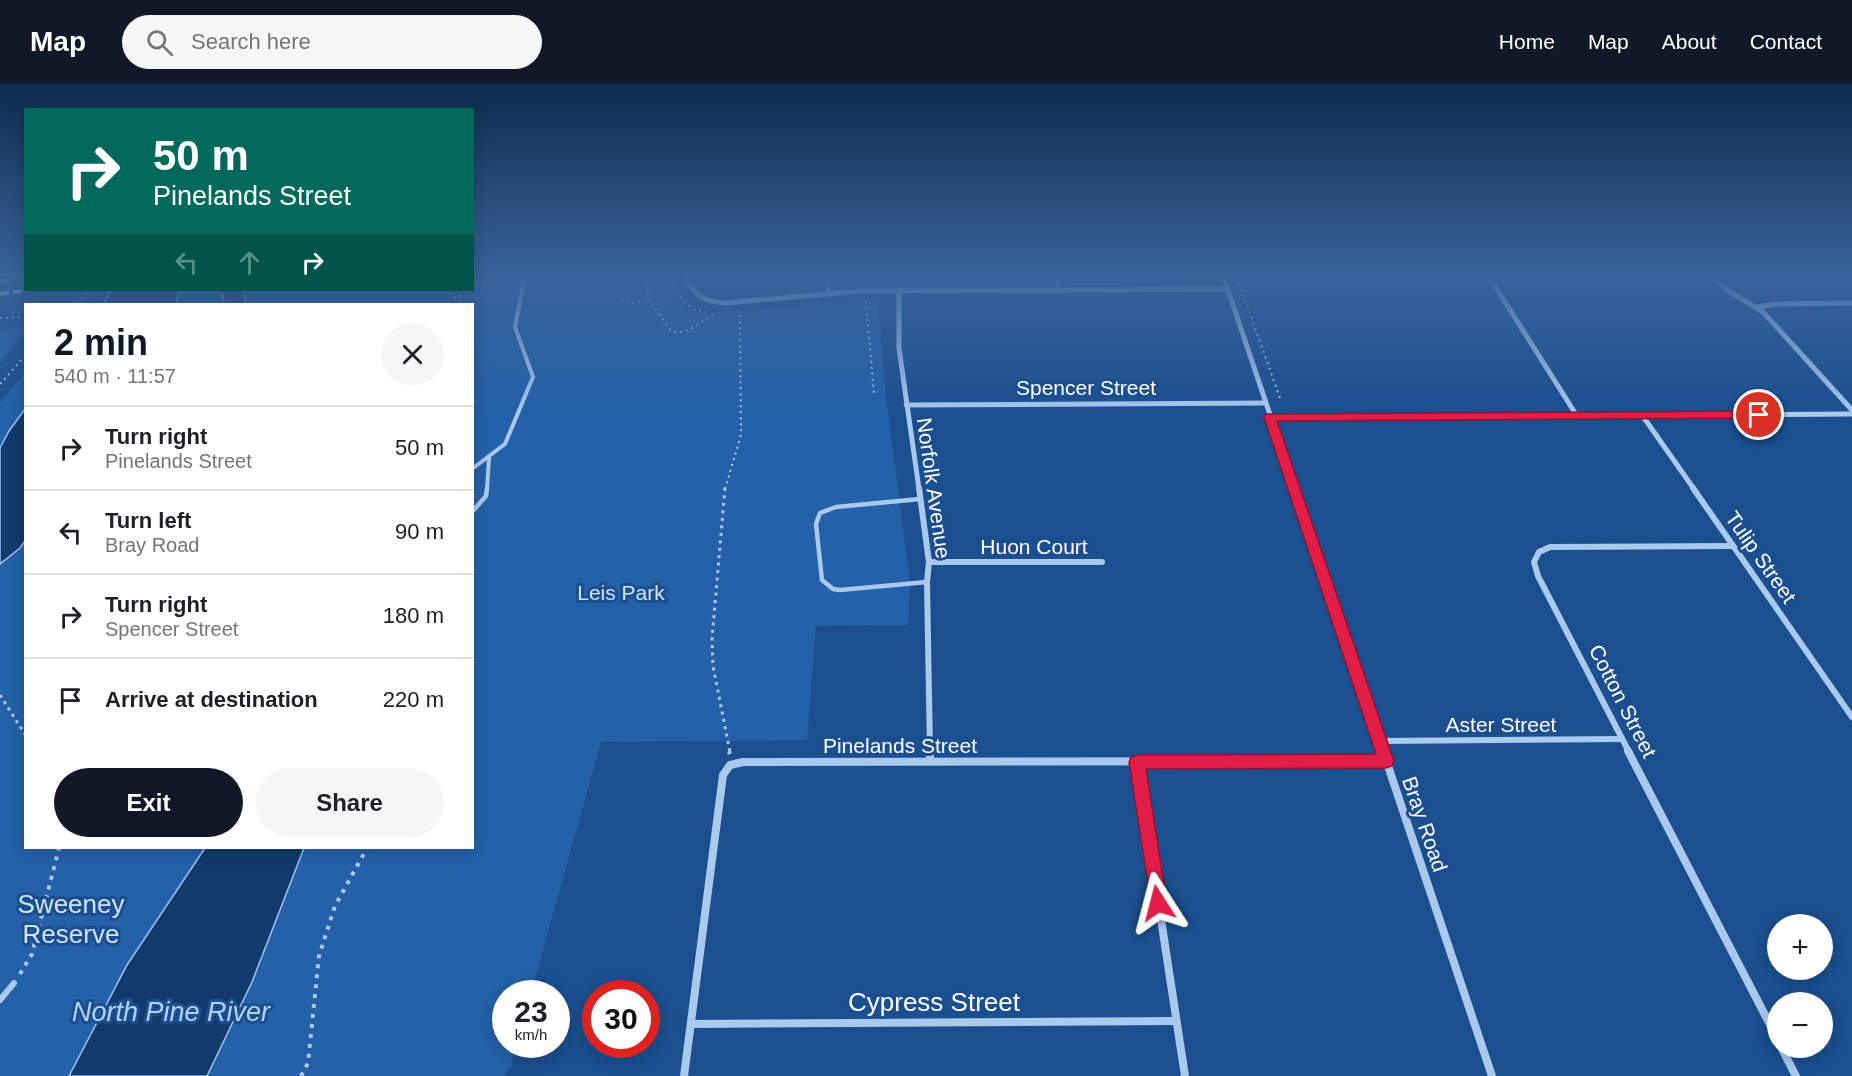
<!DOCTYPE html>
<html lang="en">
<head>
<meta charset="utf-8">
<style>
	:root { --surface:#fff; --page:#f6f6f6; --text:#202124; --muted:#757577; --line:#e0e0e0; --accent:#111827 }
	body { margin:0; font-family:Arial,sans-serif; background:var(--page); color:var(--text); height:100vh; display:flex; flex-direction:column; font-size:22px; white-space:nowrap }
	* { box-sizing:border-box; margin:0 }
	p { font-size:20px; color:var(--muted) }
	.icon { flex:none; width:33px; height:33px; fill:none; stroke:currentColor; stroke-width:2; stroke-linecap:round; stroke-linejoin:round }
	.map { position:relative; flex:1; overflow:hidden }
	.panel { position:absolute; left:24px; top:219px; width:450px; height:546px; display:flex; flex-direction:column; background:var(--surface); border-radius:0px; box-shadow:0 3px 15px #0003 }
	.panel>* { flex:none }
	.guide { position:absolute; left:24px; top:24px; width:450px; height:183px; border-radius:0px; box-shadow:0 3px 15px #0003; background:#00695c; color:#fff; overflow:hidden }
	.buttons { position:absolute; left:1767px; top:830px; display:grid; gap:12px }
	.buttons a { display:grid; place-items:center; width:66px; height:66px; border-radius:50%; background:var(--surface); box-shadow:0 3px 15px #0003; font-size:30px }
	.speed { position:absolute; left:492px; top:896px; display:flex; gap:12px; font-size:30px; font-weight:700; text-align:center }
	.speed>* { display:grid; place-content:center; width:78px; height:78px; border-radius:50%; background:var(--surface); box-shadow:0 3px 15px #0003; line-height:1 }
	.speed small { font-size:15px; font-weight:400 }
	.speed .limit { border:9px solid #d22; background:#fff; color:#111 }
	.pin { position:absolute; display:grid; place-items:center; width:51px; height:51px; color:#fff; margin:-26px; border:3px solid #fff; border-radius:50%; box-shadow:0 2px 6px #0007 }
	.me { position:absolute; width:66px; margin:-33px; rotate:351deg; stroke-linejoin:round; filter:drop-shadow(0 0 4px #0008) }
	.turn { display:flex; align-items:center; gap:21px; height:126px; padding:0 30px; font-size:27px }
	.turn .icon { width:78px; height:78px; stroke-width:2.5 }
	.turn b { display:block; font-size:42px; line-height:51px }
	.lanes { display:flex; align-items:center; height:57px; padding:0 30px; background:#0003; justify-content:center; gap:30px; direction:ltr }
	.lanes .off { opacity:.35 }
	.round { display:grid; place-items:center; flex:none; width:63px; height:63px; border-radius:32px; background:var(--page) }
	.headline { display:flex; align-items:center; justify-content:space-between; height:102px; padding:0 30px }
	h1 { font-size:36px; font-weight:700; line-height:45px; color:var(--accent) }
	.cta { display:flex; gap:12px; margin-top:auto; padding:12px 30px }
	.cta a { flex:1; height:69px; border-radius:36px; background:var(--accent); color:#fff; font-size:24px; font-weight:700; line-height:69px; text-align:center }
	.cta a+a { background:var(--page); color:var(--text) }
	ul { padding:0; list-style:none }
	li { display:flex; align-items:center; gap:18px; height:84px; padding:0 30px; border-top:2px solid var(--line) }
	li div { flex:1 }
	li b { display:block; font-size:22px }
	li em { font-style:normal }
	header { display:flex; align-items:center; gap:36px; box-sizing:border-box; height:84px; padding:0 30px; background:var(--accent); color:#fff }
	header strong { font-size:28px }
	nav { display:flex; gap:33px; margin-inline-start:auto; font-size:21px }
	.search { width:420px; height:54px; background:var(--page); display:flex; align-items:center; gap:15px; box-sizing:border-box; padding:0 21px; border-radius:33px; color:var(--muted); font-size:22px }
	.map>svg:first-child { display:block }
	.green { fill:#2461a8 }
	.water { fill:#123a6d; stroke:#9cc4f0; stroke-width:1.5 }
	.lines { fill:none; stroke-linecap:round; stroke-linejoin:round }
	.path-far2 { stroke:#a9c9ee; stroke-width:2; stroke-dasharray:2 4; stroke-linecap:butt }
	.path-far1 { stroke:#a9c9ee; stroke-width:3; stroke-dasharray:3 4.5; stroke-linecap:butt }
	.path { stroke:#a9c9ee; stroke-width:4; stroke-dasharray:4 6; stroke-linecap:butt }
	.lane-far2 { stroke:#a9c9ee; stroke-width:4 }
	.lane-far1 { stroke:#a9c9ee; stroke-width:4.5 }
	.lane { stroke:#a9c9ee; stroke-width:6 }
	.street-far2 { stroke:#a9c9ee; stroke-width:5 }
	.street-far1 { stroke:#a9c9ee; stroke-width:6 }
	.street { stroke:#a9c9ee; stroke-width:8 }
	.rail { stroke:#fff; stroke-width:4; stroke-dasharray:9 4; stroke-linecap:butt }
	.route { fill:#e11d48; stroke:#92132f; stroke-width:1.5 }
	.labels { text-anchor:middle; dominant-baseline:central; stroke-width:6; stroke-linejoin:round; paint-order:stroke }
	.street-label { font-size:21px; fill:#fff; stroke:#1b4f8f }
	.park-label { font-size:21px; fill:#cfe3fa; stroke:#1b4f8f }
	.near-park-label { font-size:26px; fill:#cfe3fa; stroke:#1b4f8f }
	.near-street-label { font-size:26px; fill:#fff; stroke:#1b4f8f }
	.near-water-label { font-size:27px; font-style:italic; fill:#b5d3f5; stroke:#1b4f8f }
</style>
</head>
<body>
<header>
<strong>Map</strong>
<div class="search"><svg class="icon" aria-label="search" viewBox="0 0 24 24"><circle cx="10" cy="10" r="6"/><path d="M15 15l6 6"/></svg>Search here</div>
<nav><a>Home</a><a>Map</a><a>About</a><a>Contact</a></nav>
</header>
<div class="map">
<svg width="1852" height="992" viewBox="0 0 1852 992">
	<rect width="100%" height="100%" fill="#1b4f8f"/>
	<g class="green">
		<path d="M473 191H667C674 209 681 226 701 229L878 218 886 313 910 498 908 541 816 542 807 656 601 658 531 909H506V960H517L511 982 503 992H207L252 898 304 764H472V220H245L244 206H472Z"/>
		<polygon points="188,206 214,206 223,210 224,220 176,220 179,208"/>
		<polygon points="25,244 25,248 0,279 0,246"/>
		<polygon points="25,288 25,325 9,347 0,364 0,319"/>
		<polygon points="25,457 26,764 205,764 127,881 69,992 0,992 0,480 20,464"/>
	</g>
	<g class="water">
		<polygon points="111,206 188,206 179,208 176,220 104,220"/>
		<polygon points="214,206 244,206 245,220 224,220 223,210"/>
		<polygon points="25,325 25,457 20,464 0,480 0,364 9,347"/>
		<polygon points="205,764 304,764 252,898 207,992 69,992 127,881"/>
	</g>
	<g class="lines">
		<g class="path-far2">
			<polyline points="476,191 485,198"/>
			<path d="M646 191 649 215 671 247C690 252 699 237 715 230"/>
			<path d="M673 196C679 214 686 225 706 228"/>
			<polyline points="1239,199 1280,314"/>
			<polyline points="472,204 498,191"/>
			<polyline points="444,206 464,220"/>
			<polyline points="454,214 470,206"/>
			<polyline points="621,215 632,219 649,215"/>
			<polyline points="866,217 874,310"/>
			<polyline points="77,220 90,206"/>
			<polyline points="472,226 477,229"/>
			<polyline points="0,234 26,233"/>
			<polyline points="0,300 26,271"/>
			<polyline points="725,405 741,351 740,228"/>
		</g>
		<g class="path-far1">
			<polyline points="725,404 712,555 713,582 730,668"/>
			<polyline points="0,611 26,652"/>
		</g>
		<g class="path">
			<polyline points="729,667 730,670"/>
			<polyline points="20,890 32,870 59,764"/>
			<polyline points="301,992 308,979 319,872 335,822 367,764"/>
		</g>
		<g class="lane-far2">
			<polyline points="472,385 505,360 533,293 515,243 525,191"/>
			<polyline points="487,405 489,373"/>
		</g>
		<g class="lane-far1">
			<polyline points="920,415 836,423 820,429 816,440 822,496 833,505 840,506 927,498"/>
			<polyline points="472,428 486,412 487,404"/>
		</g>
		<polyline class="lane" points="0,916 14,899"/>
		<g class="street-far2">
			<path d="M684 191C697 213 700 217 726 219L860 207 1228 205"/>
			<polyline points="827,191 829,210"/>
			<polyline points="1057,191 1059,206"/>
			<polyline points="1223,191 1295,405"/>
			<polyline points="1488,191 1577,332"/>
			<polyline points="1712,191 1727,206 1763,228 1852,326"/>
			<polyline points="899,206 899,264 919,405"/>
			<polyline points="1757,223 1777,220 1852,219"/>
			<polyline points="906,321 1265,319"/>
			<polyline points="1642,331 1694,405"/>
			<polyline points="1270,333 1852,330"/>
		</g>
		<g class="street-far1">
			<polyline points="919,404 929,478 927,498 930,668"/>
			<polyline points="1294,404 1383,668"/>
			<polyline points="1693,404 1852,633"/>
			<polyline points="929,478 1102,478"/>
			<polyline points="1380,657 1622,655"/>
			<polyline points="1629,668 1538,492 1534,478 1539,468 1550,463 1733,462"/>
		</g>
		<g class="street">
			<polyline points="930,667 930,677"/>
			<polyline points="1383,667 1492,992"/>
			<polyline points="1628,667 1778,956"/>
			<polyline points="1137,678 1185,992"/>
			<polyline points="692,940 1176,937"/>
			<polyline points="1781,963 1796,992"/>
			<polyline points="684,992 723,691 730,681 743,678 1386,677"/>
		</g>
		<g class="rail">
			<polyline points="0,197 26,194"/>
			<polyline points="0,210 27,206"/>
		</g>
	</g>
	<linearGradient id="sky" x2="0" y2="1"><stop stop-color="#0f2b4f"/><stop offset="0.58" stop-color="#39639b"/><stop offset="1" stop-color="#39639b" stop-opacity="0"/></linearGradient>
	<rect width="1852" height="330" fill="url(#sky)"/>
	<polygon class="route" points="1759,327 1763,328 1763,334 1277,337 1394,677 1392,682 1386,684 1146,685 1167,819 1165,825 1158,827 1152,825 1129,678 1131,673 1137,671 1376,670 1264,333 1266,330"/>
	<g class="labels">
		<g class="street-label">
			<text x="1086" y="303">Spencer Street</text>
			<text transform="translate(934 404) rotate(82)">Norfolk Avenue</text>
			<text x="1034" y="462">Huon Court</text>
			<text transform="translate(1761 473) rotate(55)">Tulip Street</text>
			<text transform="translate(1623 617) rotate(63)">Cotton Street</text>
			<text x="1501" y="640">Aster Street</text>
			<text x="900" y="661">Pinelands Street</text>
			<text transform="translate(1425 740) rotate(71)">Bray Road</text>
		</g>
		<g class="park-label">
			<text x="621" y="508">Leis Park</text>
		</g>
		<g class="near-park-label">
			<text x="71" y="820">Sweeney<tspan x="71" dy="30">Reserve</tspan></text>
		</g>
		<g class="near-street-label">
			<text x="934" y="918">Cypress Street</text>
		</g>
		<g class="near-water-label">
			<text x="171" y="928">North Pine River</text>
		</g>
	</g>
</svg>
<div class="buttons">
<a>+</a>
<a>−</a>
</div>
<div class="speed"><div>23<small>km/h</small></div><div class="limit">30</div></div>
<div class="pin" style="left:1759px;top:331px;background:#d93025"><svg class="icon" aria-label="arrive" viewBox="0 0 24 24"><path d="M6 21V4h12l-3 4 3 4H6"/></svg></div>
<svg class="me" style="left:1158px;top:819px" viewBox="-20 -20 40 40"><path d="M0-17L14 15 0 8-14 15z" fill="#e11d48" stroke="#fff" stroke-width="4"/></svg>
<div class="guide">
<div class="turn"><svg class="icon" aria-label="right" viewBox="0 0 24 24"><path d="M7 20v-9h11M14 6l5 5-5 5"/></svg><div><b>50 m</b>Pinelands Street</div></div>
<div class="lanes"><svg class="icon off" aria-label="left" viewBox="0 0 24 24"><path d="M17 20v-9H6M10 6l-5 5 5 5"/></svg><svg class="icon off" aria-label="ahead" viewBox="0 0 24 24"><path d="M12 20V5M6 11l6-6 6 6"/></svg><svg class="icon" aria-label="right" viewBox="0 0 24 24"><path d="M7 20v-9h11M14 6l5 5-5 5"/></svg></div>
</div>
<section class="panel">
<div class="headline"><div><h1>2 min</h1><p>540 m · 11:57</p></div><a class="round"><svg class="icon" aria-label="close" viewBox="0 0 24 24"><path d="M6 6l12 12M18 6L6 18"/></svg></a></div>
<ul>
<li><svg class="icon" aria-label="right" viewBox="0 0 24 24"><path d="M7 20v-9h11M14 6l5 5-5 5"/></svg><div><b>Turn right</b><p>Pinelands Street</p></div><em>50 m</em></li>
<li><svg class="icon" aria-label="left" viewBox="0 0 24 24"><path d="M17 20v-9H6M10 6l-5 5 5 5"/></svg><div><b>Turn left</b><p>Bray Road</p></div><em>90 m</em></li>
<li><svg class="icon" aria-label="right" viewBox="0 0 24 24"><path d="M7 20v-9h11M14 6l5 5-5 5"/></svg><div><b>Turn right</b><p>Spencer Street</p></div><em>180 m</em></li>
<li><svg class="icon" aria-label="arrive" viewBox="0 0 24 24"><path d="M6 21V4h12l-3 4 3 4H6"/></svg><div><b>Arrive at destination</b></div><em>220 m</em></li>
</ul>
<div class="cta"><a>Exit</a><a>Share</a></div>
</section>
</div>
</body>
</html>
